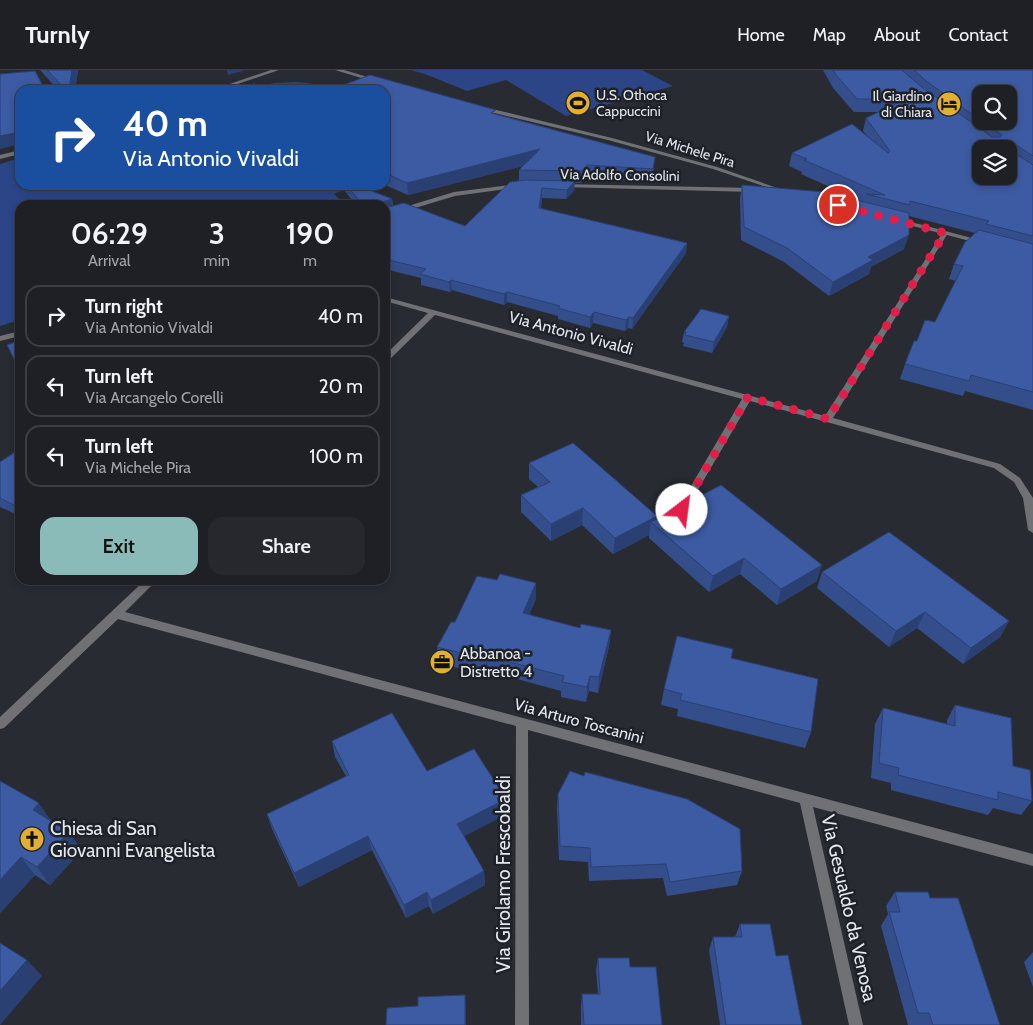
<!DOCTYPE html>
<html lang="en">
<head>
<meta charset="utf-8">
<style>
	:root { --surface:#1e2026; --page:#26282e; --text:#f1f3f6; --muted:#a1a3a7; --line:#3c3e43; --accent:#8bbbb9 }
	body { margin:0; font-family:Cabin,sans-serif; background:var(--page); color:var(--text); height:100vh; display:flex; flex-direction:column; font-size:19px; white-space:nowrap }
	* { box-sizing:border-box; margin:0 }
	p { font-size:16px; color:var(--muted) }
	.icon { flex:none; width:28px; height:28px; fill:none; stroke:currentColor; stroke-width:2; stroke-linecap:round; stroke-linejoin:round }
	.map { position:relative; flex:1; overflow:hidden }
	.side { position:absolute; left:15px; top:130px; width:375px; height:385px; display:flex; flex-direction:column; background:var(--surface); border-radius:15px; box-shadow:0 2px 8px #0003,0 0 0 1px var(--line) }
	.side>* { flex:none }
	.banner { position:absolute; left:15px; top:15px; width:375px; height:105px; border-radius:15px; box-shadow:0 2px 8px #0003,0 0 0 1px var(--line); background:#1a4fa0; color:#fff; overflow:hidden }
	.buttons { position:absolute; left:972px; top:15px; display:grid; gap:10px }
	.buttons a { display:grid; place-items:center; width:45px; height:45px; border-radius:10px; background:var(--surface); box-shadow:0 2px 8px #0003,0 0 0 1px var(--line); font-size:25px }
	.pin { position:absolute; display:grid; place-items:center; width:42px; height:42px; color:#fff; margin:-21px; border:2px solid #fff; border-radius:50%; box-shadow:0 1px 5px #0007 }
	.me { position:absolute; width:55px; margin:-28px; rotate:30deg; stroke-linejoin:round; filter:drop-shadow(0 0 4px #0008) }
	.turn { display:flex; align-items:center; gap:18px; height:105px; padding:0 25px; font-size:22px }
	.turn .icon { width:65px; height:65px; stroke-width:2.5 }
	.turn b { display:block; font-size:35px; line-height:42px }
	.eta { display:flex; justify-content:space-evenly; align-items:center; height:85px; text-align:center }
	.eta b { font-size:30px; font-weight:600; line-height:35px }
	.cta { display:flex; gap:10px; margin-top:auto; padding:10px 25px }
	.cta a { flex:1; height:58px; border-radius:15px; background:var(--accent); color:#111; font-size:20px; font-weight:600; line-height:58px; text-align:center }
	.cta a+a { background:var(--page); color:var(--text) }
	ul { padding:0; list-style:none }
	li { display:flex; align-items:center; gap:15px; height:62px; margin:0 10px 8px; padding:0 15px; border:2px solid var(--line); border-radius:15px }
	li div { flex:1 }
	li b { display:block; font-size:19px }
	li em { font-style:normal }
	header { display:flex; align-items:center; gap:30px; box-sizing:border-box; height:70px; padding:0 25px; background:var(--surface); border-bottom:1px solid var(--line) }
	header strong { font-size:24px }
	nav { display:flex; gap:28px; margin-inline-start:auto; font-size:18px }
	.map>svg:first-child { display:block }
	.green { fill:#2b4587 }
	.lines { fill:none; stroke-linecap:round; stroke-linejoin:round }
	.minor { fill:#707175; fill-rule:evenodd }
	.tertiary { fill:#707175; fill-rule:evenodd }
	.wall { fill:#344e8c; fill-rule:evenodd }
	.shaded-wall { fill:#2b4072 }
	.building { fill:#3d5ba3; stroke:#2b4072; fill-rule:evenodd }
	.route { stroke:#e11d48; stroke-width:9; stroke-dasharray:0 16.2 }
	.labels { text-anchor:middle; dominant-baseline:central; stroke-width:5; stroke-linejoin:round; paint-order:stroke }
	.far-poi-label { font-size:14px; fill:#e4e7eb; stroke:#1e2228; text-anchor:start }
	.far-street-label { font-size:14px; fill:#e4e7eb; stroke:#1e2228 }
	.street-label { font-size:16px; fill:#e4e7eb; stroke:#1e2228 }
	.poi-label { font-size:16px; fill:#e4e7eb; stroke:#1e2228; text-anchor:start }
	.near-poi-label { font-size:19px; fill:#e4e7eb; stroke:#1e2228; text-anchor:start }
	.near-street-label { font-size:19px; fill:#e4e7eb; stroke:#1e2228 }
</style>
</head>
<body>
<header>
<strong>Turnly</strong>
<nav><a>Home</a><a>Map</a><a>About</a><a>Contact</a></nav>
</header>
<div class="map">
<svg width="1033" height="955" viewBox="0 0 1033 955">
	<rect width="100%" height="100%" fill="#282b32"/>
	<g class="green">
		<polygon points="410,0 642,0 673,16 566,46 506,10 467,21 425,4"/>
		<polygon points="295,12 307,13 328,20 234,20 254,13 259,16 275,13"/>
		<polygon points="20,88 20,115 337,115 341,121 334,124 346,135 20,135 20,250 0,256 0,94"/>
	</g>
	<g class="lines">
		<g class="minor">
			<polygon points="271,0 279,0 220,20 212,20"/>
			<polygon points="20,80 20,84 0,89 0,85"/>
			<polygon points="943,162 948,163 833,348 1000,394 1020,408 1033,428 1033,463 1028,460 1023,428 1014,412 994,398 750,331 685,442 682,443 677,440 742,329 435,245 388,291 385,291 385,285 428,243 385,231 385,227 825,346"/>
			<polygon points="145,510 157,510 125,542 1033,784 1033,796 813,737 863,955 849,955 800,733 528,660 529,955 515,955 516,656 118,549 4,658 0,659 0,647"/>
		</g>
		<g class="tertiary">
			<polygon points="335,0 344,0 381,11 378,13"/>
			<polygon points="484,37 612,68 717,97 786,121 781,122 713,99 608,70 482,40 481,39"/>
			<polygon points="518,114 520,115 520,117 455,126 385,147 385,143 454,122"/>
			<polygon points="560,114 753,118 756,120 753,122 562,117 559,115"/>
			<polygon points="896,148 983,171 984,172 981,174 894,151 894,149"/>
			<polygon points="20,261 20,266 0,271 0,266"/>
		</g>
	</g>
	<g class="wall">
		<polygon points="40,0 78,0 75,20 58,20"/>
		<path d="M823 0H1033V340L965 321 963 326 900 309 905 294 917 271 935 252 956 211 949 209 954 194 975 163 909 146 904 179 871 197 869 204 829 226 784 192 741 170 740 128 742 115 863 132 801 104 802 102 789 96 792 83 867 66 863 61 866 48 879 42H854L833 18ZM981 24 1009 51H981Z"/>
		<polygon points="385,20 496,44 655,87 652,112 586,108 581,113 574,113 574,121 566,129 542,128 541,139 687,173 686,183 632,259 628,258 625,261 593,253 590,258 558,249 558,246 507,232 504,235 452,220 450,222 421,215 421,208 385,199 385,135 356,135 343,119 342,115 357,115 392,129 393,136 465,156 519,111 519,100 523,96 408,125 385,115"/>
		<polygon points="729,246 727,257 712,283 683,276 684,273 682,272 684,262"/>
		<polygon points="20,381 20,446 0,437 0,392"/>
		<polygon points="529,393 657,446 656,449 817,511 777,535 740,504 709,522 649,468 649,465 613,484 582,455 551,471 521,442 521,425 538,417 529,409"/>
		<polygon points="822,502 1009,551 1000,567 963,594 917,558 889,577 817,518"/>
		<polygon points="536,529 529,545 580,558 611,560 609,576 598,623 589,621 586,632 561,627 561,621 488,601 486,605 438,593 437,577"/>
		<polygon points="731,588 811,662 805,678 677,646 678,639 661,635 664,619"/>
		<polygon points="955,635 1013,696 1032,731 1021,745 993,738 988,745 891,720 891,713 871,708 875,654 883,638 947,654 947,650"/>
		<polygon points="332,671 427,701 506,729 507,744 464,766 484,801 485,815 433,844 429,836 406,848 372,780 299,817 272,759 267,744 346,706 335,687"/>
		<polygon points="0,711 52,751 82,780 50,815 35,805 0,843"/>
		<polygon points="558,724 742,801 737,815 667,826 663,808 589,811 588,792 559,790 557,738"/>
		<polygon points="895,822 930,828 1000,955 908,955 881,856 888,844 886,836"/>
		<polygon points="740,854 776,886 802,955 720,955 709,880 713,867 735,867"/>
		<polygon points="1033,882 1033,917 1024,892"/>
		<polygon points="598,888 630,897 662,955 581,955 581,936 582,924 598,924 596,901"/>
	</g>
	<g class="shaded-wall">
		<polygon points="72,0 78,0 75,20 69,20"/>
		<polygon points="227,0 246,0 228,5"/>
		<polygon points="20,62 20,74 0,79 0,66"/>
		<polygon points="540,79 540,92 408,125 407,113"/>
		<polygon points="587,95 586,108 581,113 582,101"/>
		<polygon points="575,111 574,121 566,129 567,120"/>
		<polygon points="542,118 542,128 539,148 539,138"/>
		<polygon points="392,129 393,138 385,141 385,135 383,135 382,132"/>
		<polygon points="909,165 904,179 871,197 869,204 829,226 833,212 868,187"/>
		<polygon points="687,173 686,183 632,259 633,248"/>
		<polygon points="451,210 452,220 450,222 449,212"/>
		<polygon points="507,222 507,232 504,235 504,224"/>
		<polygon points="594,242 593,253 590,258 590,247"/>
		<polygon points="729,246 727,257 712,283 714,272"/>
		<polygon points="629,247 628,258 625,261 626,250"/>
		<polygon points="583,438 582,455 551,471 551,454"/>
		<polygon points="657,446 655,456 651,452 649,465 613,484 615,468"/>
		<polygon points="744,488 740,504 709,522 713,506"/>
		<polygon points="822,495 817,511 777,535 781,519"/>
		<polygon points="536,513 536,529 523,559 523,543"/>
		<polygon points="925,542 917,558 889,577 896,561"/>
		<polygon points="1009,551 1000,567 963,594 971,578"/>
		<polygon points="611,560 609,576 598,623 599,607"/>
		<polygon points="487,586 488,601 486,605 486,589"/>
		<polygon points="590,606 589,621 586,632 587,617"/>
		<polygon points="506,729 507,744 459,769 457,754"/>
		<polygon points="39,733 52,752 33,740"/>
		<polygon points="69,762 82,780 50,815 37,797"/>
		<polygon points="368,766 372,780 299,817 294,803"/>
		<polygon points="21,787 35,805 0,843 0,810"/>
		<polygon points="484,801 485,815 433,844 431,830"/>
		<polygon points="427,822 429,836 406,848 404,835"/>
		<polygon points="27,890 42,906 0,955 0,921"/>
		<polygon points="465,925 466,937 466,955 465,955"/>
	</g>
	<g class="building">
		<polygon points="47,0 72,0 69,20 66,20"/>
		<path d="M833 0H902L919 15 992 67H1000L1002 65 982 51H1009V24H981V51L925 10 914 0H1033V86L1015 74H1013V82L1033 95V166L986 154 989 151 910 131V135L866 124 885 125 804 90 807 89 792 83 852 54 888 83 890 81 866 48 906 29H857L836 5ZM981 79H1009V106H981Z"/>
		<polygon points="35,1 45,20 20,20 20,62 0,66 0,4"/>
		<polygon points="370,5 496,40 491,43 655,87 653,99 587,95 582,101 519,100 540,79 407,113 385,103 385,20 330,20"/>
		<polygon points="525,110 575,111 567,120 542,118 539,138 687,173 633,248 629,247 626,250 594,242 590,247 558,238 560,236 507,222 504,224 451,210 449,212 420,204 426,199 385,189 385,138 404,133 465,156 510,112"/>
		<polygon points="346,115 357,115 392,129 382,132 383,135 363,135"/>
		<polygon points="742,115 824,122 909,143 909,165 868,187 873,190 833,212 787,178 744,157"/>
		<polygon points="979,160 1033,174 1033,322 971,305 969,311 905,294 914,271 917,271 925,250 935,252 963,196 954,194 965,172"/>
		<polygon points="701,239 729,246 714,272 685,265 686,262 684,262"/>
		<polygon points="20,270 20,301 7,275"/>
		<polygon points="573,373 657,446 615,468 583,438 551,454 521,425 550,412 529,393"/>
		<polygon points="18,380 20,381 20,438 0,428 0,392"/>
		<polygon points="721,415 822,495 781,519 744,488 713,506 651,452"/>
		<polygon points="889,462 1009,551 971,578 925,542 896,561 822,502"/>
		<polygon points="500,504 536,513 523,543 580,558 581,554 611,560 599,607 590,606 587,617 562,612 564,606 487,586 486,589 437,577 451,552 455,552 477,506 497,510"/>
		<polygon points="677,566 733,579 731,588 818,609 811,662 680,630 682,624 664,619"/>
		<polygon points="955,635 1011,648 1013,696 1030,700 1032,731 998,722 998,730 898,705 899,698 879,693 883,638 955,656"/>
		<polygon points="392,643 427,701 474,679 506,729 457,754 484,801 431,830 427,822 404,835 368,766 294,803 267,744 349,705 332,671"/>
		<polygon points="570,701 584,706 585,702 687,729 740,759 742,801 670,812 666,794 591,797 590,778 560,776 558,724"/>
		<polygon points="0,711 39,733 33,740 69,762 37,797 21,787 0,810"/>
		<polygon points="895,822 928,822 930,828 958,828 1000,955 933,955 929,943 918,943 889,842 900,842"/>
		<polygon points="740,854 770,854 776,886 788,885 802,955 726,955 713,867 742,867"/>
		<polygon points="0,873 27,890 0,921"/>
		<polygon points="598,888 629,888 630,897 656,897 662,955 584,955 582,924 600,924"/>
		<polygon points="465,925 465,955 386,955 387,938 418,936 418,927"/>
	</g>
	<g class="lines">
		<polyline class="route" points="682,440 748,327 828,349 945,163 838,135"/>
	</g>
	<defs>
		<symbol id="stadium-disc" viewBox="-11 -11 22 22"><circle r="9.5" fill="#e1af34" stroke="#1e2228"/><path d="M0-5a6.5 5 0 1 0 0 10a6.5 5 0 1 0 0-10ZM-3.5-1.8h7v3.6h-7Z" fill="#111"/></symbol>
		<symbol id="hotel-disc" viewBox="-11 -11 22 22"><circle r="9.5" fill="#e1af34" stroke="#1e2228"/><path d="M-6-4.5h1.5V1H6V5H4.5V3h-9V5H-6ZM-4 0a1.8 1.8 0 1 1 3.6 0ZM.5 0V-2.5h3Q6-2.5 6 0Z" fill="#111"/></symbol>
		<symbol id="office-disc" viewBox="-11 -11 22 22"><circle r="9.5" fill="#e1af34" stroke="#1e2228"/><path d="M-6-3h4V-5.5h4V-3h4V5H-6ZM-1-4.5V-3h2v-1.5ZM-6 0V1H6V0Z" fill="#111"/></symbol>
		<symbol id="church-disc" viewBox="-11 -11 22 22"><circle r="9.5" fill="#e1af34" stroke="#1e2228"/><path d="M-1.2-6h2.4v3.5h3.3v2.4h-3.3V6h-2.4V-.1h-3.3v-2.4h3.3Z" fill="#111"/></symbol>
	</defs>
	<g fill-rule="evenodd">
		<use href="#stadium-disc" x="564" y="19" width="28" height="28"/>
		<use href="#hotel-disc" x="935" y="20" width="28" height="28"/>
		<use href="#office-disc" x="428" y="578" width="28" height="28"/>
		<use href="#church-disc" x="18" y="755" width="28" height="28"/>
	</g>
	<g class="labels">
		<g class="far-poi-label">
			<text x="596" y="25">U.S. Othoca<tspan x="596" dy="16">Cappuccini</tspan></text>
			<text x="932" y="26" text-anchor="end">Il Giardino<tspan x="932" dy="16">di Chiara</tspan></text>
		</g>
		<g class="far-street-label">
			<text transform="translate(690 79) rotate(17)">Via Michele Pira</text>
			<text transform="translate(620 105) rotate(1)">Via Adolfo Consolini</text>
		</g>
		<g class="street-label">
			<text transform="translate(571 263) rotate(15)">Via Antonio Vivaldi</text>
			<text transform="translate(579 651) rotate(15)">Via Arturo Toscanini</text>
		</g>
		<g class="poi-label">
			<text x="460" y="583">Abbanoa -<tspan x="460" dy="18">Distretto 4</tspan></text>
		</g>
		<g class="near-poi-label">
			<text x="50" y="758">Chiesa di San<tspan x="50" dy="22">Giovanni Evangelista</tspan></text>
		</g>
		<g class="near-street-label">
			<text transform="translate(503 804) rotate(-90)">Via Girolamo Frescobaldi</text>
			<text transform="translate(849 838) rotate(77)">Via Gesualdo da Venosa</text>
		</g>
	</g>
</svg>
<div class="buttons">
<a><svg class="icon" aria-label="search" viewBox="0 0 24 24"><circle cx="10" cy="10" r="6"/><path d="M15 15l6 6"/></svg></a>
<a><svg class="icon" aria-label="layers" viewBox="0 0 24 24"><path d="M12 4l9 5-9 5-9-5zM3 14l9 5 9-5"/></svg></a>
</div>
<div class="pin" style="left:838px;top:135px;background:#d93025"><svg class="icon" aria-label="arrive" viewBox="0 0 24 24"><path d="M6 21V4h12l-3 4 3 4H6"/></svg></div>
<svg class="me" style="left:682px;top:440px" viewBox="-20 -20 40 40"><circle r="19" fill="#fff"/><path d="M0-13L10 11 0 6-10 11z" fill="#e11d48"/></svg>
<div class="banner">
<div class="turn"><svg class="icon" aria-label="right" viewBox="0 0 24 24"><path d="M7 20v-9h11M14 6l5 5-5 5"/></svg><div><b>40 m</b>Via Antonio Vivaldi</div></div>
</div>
<section class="side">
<div class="eta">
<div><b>06:29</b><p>Arrival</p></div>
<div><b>3</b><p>min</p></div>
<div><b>190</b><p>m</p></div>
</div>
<ul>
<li><svg class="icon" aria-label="right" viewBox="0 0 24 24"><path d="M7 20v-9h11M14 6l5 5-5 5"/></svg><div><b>Turn right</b><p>Via Antonio Vivaldi</p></div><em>40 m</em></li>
<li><svg class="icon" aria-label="left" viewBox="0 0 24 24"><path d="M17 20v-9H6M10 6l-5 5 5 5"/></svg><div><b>Turn left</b><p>Via Arcangelo Corelli</p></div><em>20 m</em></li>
<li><svg class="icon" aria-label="left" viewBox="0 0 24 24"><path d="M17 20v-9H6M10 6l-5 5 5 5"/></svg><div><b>Turn left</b><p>Via Michele Pira</p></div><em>100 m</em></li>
</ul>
<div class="cta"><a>Exit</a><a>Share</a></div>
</section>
</div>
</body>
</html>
